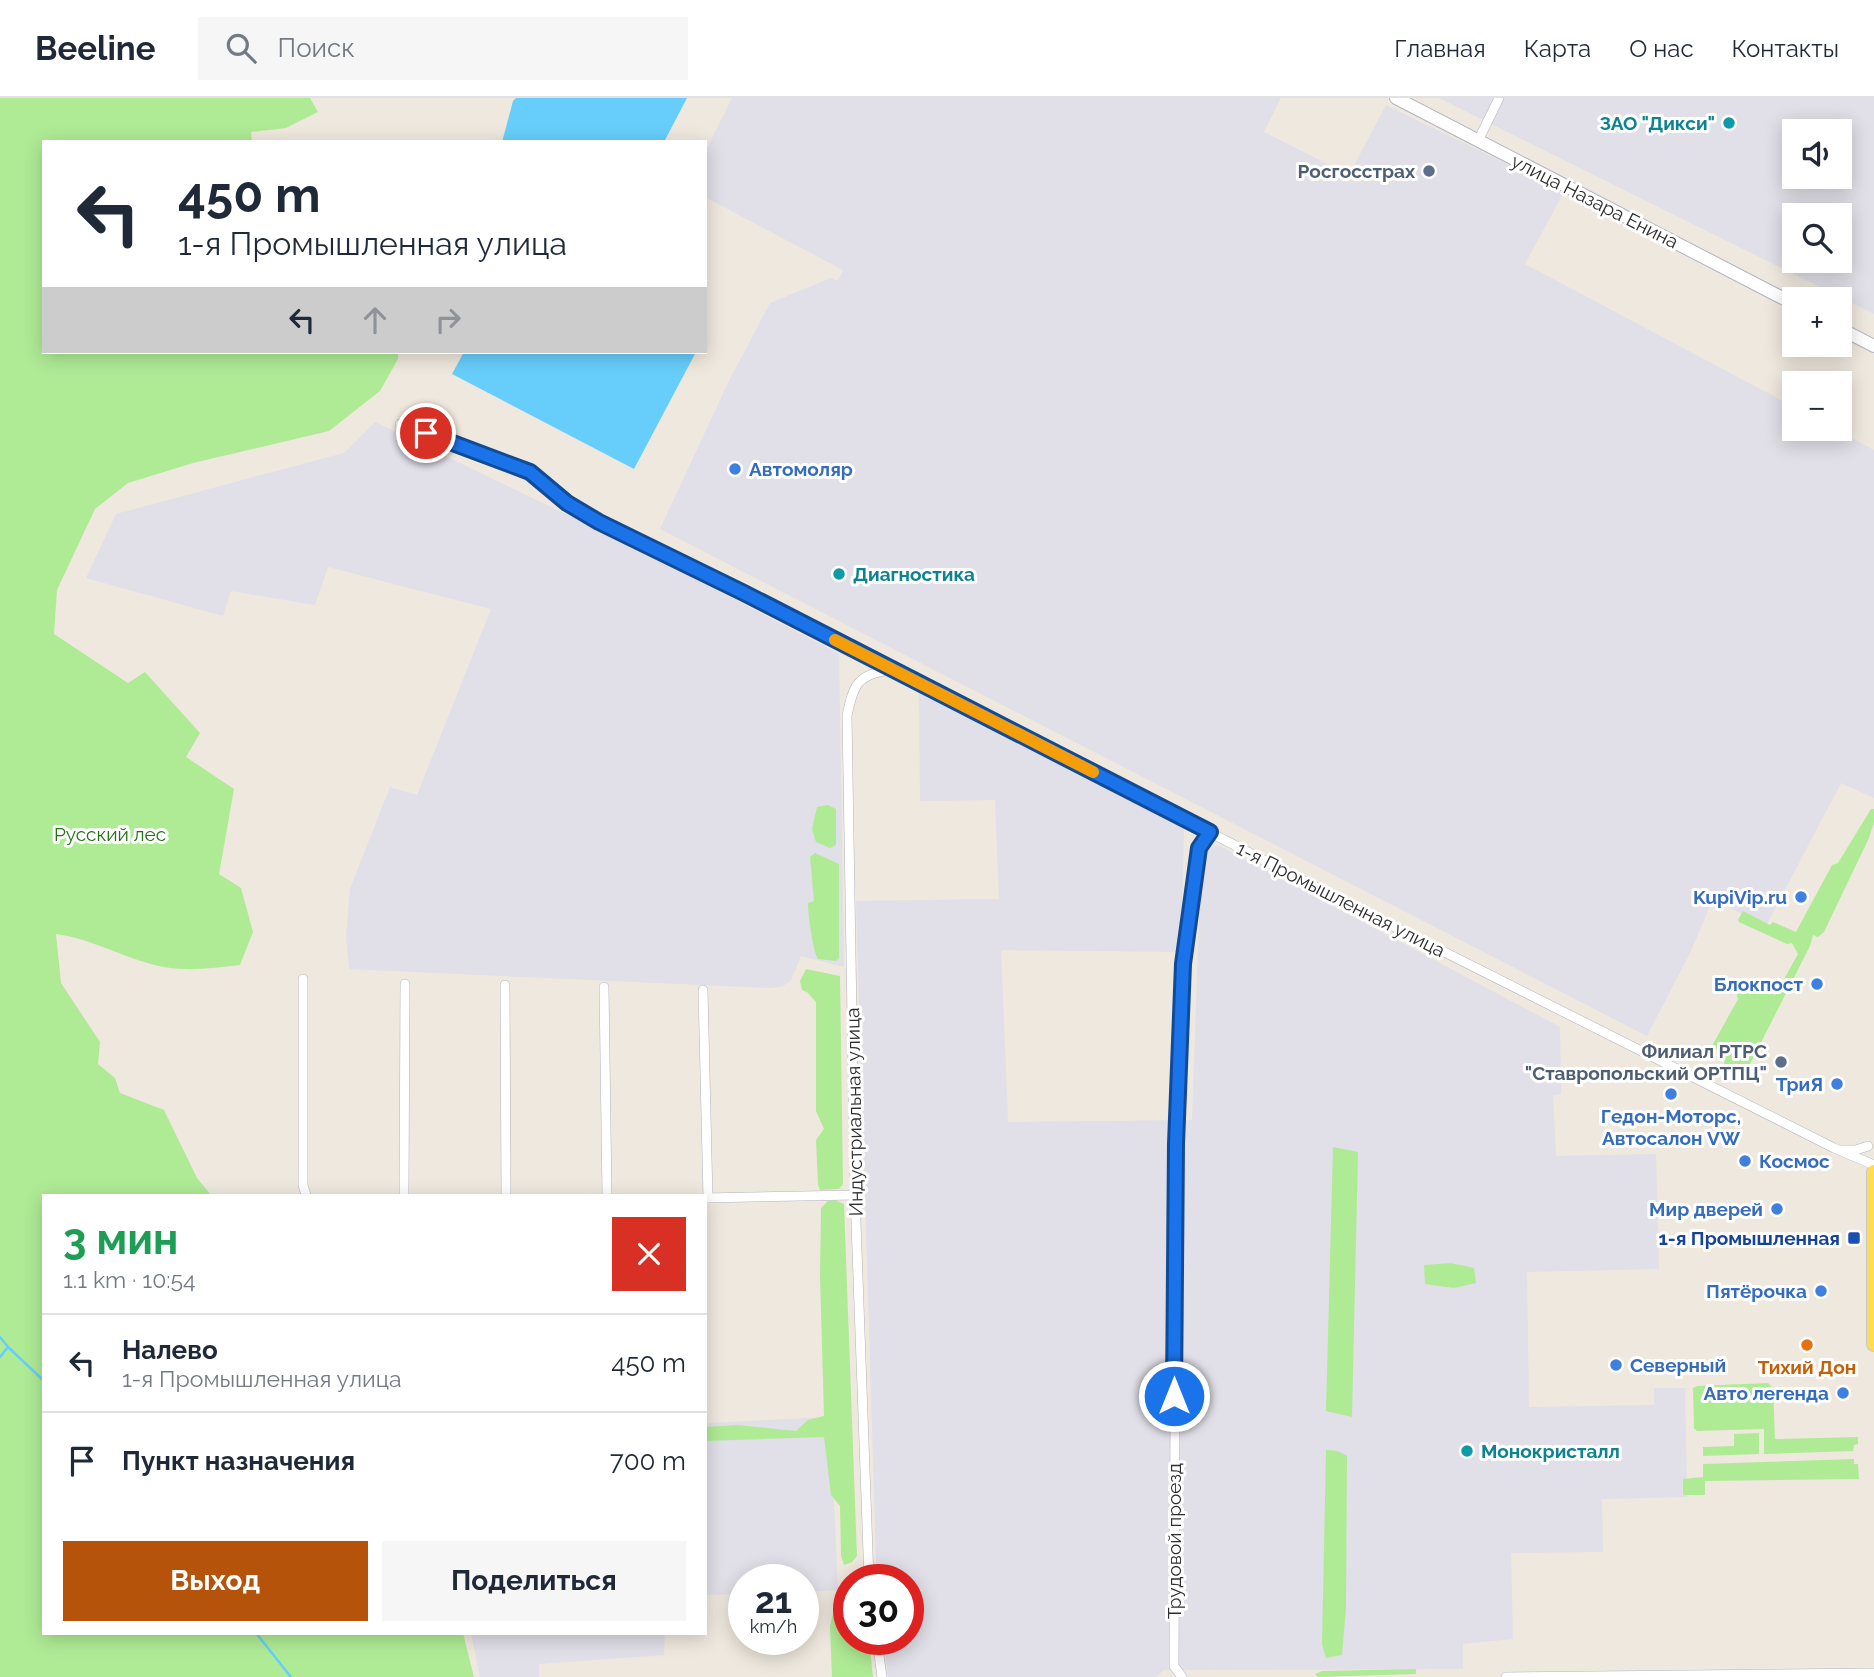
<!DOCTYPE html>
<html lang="ru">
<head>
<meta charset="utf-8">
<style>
	:root { --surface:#fff; --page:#f6f6f7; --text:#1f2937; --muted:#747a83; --line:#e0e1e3; --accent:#b45309 }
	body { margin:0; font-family:Raleway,sans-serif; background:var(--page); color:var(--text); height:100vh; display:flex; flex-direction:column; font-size:26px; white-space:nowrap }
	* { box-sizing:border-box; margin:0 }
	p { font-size:23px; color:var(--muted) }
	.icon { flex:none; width:38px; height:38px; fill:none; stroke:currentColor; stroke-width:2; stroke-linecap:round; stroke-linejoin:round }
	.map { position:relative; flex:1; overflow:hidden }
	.panel { position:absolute; left:42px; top:1096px; width:665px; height:441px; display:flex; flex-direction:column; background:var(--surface); border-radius:0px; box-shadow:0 4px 18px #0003 }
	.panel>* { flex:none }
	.guide { position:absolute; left:42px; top:42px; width:665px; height:214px; border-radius:0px; box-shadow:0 4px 18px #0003; background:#fff; color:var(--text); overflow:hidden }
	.fabs { position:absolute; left:1782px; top:21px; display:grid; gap:14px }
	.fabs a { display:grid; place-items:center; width:70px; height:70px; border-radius:0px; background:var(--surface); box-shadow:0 4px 18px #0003; font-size:35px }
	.speed { position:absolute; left:728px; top:1466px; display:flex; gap:14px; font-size:35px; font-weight:700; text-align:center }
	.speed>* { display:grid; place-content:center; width:91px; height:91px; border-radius:50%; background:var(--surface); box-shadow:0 4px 18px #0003; line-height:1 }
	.speed small { font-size:18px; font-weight:400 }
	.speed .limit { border:10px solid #d22; background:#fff; color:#111 }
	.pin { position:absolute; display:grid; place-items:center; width:60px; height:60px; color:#fff; margin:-30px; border:4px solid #fff; border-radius:50%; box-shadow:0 2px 7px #0007 }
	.me { position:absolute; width:77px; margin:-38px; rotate:0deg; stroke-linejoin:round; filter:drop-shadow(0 0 5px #0008) }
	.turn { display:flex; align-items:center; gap:24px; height:147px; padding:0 21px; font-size:32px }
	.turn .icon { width:91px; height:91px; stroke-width:2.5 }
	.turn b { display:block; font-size:49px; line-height:60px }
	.lanes { display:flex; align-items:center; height:66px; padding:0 21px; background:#0003; justify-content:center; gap:35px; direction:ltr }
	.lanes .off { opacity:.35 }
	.round { display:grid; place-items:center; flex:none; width:74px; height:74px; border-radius:0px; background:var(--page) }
	.summary { display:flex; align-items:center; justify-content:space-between; height:119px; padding:0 21px }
	h1 { font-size:42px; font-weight:700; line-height:52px; color:#1e9e55 }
	.button { display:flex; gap:14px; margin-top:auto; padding:14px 21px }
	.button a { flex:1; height:80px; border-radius:0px; background:var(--accent); color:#fff; font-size:28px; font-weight:700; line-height:80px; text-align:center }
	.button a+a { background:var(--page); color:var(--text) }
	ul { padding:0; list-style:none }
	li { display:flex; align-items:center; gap:21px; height:98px; padding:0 21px; border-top:2px solid var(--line) }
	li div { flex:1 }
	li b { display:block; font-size:26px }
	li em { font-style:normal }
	header { display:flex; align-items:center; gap:42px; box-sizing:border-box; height:98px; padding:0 35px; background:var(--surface); border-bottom:2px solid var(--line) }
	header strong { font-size:33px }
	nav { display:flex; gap:38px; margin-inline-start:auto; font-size:24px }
	.search { width:490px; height:63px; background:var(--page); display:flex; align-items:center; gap:18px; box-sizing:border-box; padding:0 24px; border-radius:0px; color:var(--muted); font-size:26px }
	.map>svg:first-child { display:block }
	.industrial { fill:#e1dfe7; fill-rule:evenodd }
	.green { fill:#afeb95 }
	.water { fill:#67cefb }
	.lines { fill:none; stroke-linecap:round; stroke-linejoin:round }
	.stream { stroke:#67cefb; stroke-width:2.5 }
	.street-casing { stroke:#b2b4c1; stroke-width:10 }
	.secondary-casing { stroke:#b2b4c1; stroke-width:14 }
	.primary-casing { stroke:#c8c8c8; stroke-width:16 }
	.street { stroke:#fff; stroke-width:9 }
	.secondary { stroke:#fff; stroke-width:12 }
	.primary { stroke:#fedd54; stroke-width:14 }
	.route-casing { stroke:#114b97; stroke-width:18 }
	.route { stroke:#1a73e8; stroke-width:12 }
	.slow { stroke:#f59e0b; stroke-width:12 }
	.culture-dot { fill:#0f9aa8; stroke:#fff; stroke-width:2.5 }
	.service-dot { fill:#5c6f8a; stroke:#fff; stroke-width:2.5 }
	.shop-dot { fill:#3f7fe0; stroke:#fff; stroke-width:2.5 }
	.transit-dot { fill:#1a4fb4; stroke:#fff; stroke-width:2.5 }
	.food-dot { fill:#e8710a; stroke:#fff; stroke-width:2.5 }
	.labels { text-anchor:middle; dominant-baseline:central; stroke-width:6; stroke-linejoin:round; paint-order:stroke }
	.culture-label { font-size:19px; font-weight:bold; fill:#0d838f; stroke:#fff; text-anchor:start }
	.service-label { font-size:19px; font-weight:bold; fill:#4e5e75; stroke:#fff; text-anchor:end }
	.street-label { font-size:19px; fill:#2d2d2d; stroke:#fff }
	.shop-label { font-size:19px; font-weight:bold; fill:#366cbe; stroke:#fff; text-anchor:end }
	.park-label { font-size:19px; fill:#247313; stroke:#fff }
	.transit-label { font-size:19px; font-weight:bold; fill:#164399; stroke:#fff; text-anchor:end }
	.food-label { font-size:19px; font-weight:bold; fill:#c56008; stroke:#fff }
</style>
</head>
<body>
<header>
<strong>Beeline</strong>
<div class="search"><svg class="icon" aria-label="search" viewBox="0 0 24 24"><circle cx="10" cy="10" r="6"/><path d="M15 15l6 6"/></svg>Поиск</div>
<nav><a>Главная</a><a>Карта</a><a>О нас</a><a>Контакты</a></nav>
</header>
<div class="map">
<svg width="1874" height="1579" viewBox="0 0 1874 1579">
	<rect width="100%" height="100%" fill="#efe8de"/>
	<g class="industrial">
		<polygon points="732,0 1281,0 1264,34 1349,77 1386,7 1564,94 1525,166 1794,309 1794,331 1835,331 1874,352 1874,700 1841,685 1766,828 1713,801 1691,853 1647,938 660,431 728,285 770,205 831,180 838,183 843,172 705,99 705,54"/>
		<path d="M1439 0H1874V216ZM1794 33H1839V79H1794ZM1794 117H1839V163H1794Z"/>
		<polygon points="375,324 640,452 839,556 844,869 801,858 791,882 783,888 771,890 349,871 346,838 350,791 390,689 417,697 491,511 328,469 315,507 231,493 223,518 86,480 116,416 344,355"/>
		<polygon points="919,595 1184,731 1181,854 1001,852 1008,1024 1192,1022 1201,766 1205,753 1218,747 1560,929 1561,996 1553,997 1556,1058 1656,1056 1659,1171 1527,1174 1529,1309 1654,1307 1654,1290 1685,1290 1687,1399 1602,1401 1603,1454 1511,1455 1513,1541 1463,1546 1463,1571 1164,1572 1156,1579 888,1579 884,1542 908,1542 908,1482 878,1482 876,1461 856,803 999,801 995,702 920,703"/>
		<polygon points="830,1319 838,1492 803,1494 803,1482 744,1482 744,1496 705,1497 705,1325"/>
		<polygon points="471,1535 665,1535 664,1557 539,1566 539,1579 480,1579"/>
	</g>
	<g class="green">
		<path d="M0 0H310L318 14 286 30 251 34 252 44H44V254H398V261L380 293 329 333 193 365 128 385 95 411 57 492 54 536 128 585 145 574 200 635 186 659 234 691 219 776 241 790 253 834 240 867C207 871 176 875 144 864 115 855 87 840 56 836L61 885 100 944 98 966 115 980 120 995 164 1012 197 1080 211 1097H44V1535H463L474 1579H0Z"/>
		<polygon points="828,707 836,711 836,747 830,750 816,744 812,731 817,709"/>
		<polygon points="1871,711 1874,711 1874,724 1869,740 1824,834 1818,839 1813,837 1810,848 1745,976 1741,978 1727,973 1724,965 1725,959 1712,948 1738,901 1735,890 1740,886 1750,887 1775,897 1798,856 1792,845 1787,846 1739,824 1738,822 1743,813 1770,827 1773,824 1796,834 1832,767 1838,765"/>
		<path d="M815 755 839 766V860L836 863 818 861C813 853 808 817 808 805L814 803 810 759Z"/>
		<polygon points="806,871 840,878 843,1086 839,1091 820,1092 818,1087 816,1042 824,1031 816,1013 816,904 807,894 802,892 800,883"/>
		<polygon points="1333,1049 1358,1054 1352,1319 1326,1313"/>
		<polygon points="835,1102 844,1106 857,1458 852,1464 844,1467 841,1458 840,1408 831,1397 824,1339 705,1343 705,1329 738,1327 796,1333 808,1322 824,1318 820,1178 821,1110 828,1103"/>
		<polygon points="1451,1165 1474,1170 1476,1185 1454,1190 1425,1186 1424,1167"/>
		<polygon points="1768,1285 1773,1290 1775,1341 1858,1339 1858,1346 1854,1347 1853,1353 1764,1356 1764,1331 1697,1333 1694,1330 1693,1290 1697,1288"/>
		<polygon points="1759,1335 1759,1356 1703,1358 1703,1349 1734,1348 1734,1336"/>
		<polygon points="1326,1352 1338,1353 1347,1358 1346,1510 1342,1557 1326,1560 1322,1546"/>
		<polygon points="1854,1361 1854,1366 1858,1366 1859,1381 1705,1383 1705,1397 1683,1397 1683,1381 1703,1379 1703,1366"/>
		<polygon points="844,1487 849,1487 849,1542 869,1542 873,1579 832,1579 830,1528 839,1491"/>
		<polygon points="1416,1571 1416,1576 1318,1579 1315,1576 1322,1573"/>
	</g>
	<g class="water">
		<polygon points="516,0 687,0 664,44 502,44 513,3"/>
		<polygon points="464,254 696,254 634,371 452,276"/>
	</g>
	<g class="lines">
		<g class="stream">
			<polyline points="0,1239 8,1249 44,1283"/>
			<polyline points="0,1259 8,1249"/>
			<polyline points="256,1535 291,1579"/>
		</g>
		<defs>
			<g id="street">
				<polyline points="1478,43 1499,0"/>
				<polyline points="400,326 530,374 567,405 599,423 744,495 1353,808 1834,1050 1874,1067"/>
				<polyline points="303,881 303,1087 306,1097"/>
				<polyline points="505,887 506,1097"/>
				<polyline points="604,889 607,1097"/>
				<polyline points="703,892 708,1100"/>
				<polyline points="1842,1052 1856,1052 1868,1048"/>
				<polyline points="404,1097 405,886"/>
				<polyline points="705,1100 855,1097"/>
				<path d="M869 1482 855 1097 847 618C853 588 857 576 890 572"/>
				<polyline points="877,1542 882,1579"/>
				<polyline points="1182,1579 1174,1568 1176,1046 1183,866 1199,749 1210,734"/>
				<polyline points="1506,1579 1874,1575"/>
			</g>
			<g id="secondary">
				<polyline points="1396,0 1794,206"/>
				<polyline points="1839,230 1874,248"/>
			</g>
			<polyline id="primary" points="1874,1074 1874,1246"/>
		</defs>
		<use href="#street" class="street-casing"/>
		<use href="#secondary" class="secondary-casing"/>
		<use href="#primary" class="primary-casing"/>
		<use href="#street" class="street"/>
		<use href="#secondary" class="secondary"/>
		<use href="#primary" class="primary"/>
	</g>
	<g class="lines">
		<defs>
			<polyline id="route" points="426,335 530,374 567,405 599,424 744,495 1210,734 1199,750 1183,866 1176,1046 1174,1298"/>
		</defs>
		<use href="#route" class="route-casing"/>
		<use href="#route" class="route"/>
		<polyline class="slow" points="835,542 1093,674"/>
	</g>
	<g class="culture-dot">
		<circle cx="1729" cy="25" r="7"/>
		<circle cx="839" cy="476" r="7"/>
		<circle cx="1467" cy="1353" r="7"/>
	</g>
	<g class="service-dot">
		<circle cx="1429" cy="73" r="7"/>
		<circle cx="1781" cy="964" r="7"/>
	</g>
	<g class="shop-dot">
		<circle cx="735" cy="371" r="7"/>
		<circle cx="1801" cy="799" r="7"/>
		<circle cx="1817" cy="886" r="7"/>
		<circle cx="1837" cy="986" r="7"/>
		<circle cx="1671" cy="996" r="7"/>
		<circle cx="1745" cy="1063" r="7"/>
		<circle cx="1777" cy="1111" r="7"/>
		<circle cx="1821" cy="1193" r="7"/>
		<circle cx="1616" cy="1267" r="7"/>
		<circle cx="1843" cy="1295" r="7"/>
	</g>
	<rect class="transit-dot" x="1847" y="1133" width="14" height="14" rx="3.5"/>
	<circle class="food-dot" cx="1807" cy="1247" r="7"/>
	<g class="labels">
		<g class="culture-label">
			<text x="1715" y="25" text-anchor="end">ЗАО "Дикси"</text>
			<text x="853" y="476">Диагностика</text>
			<text x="1481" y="1353">Монокристалл</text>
		</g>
		<g class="service-label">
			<text x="1415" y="73">Росгосстрах</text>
			<text x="1767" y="953">Филиал РТРС<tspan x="1767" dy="22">"Ставропольский ОРТПЦ"</tspan></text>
		</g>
		<g class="street-label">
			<text transform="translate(1595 103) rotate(27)">улица Назара Енина</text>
			<text transform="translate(1341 801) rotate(27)">1-я Промышленная улица</text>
			<text transform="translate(854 1014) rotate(-91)">Индустриальная улица</text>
			<text transform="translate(1174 1443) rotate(-90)">Трудовой проезд</text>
		</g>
		<g class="shop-label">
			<text x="749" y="371" text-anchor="start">Автомоляр</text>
			<text x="1787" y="799">KupiVip.ru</text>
			<text x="1803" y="886">Блокпост</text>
			<text x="1823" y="986">ТриЯ</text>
			<text x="1671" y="1018" text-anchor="middle">Гедон-Моторс,<tspan x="1671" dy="22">Автосалон VW</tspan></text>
			<text x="1759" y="1063" text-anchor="start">Космос</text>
			<text x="1763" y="1111">Мир дверей</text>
			<text x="1807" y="1193">Пятёрочка</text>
			<text x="1630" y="1267" text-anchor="start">Северный</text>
			<text x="1829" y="1295">Авто легенда</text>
		</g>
		<g class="park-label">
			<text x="110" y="736">Русский лес</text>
		</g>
		<g class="transit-label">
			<text x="1840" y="1140">1-я Промышленная</text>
		</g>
		<g class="food-label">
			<text x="1807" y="1269">Тихий Дон</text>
		</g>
	</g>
</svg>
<div class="fabs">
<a><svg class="icon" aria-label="sound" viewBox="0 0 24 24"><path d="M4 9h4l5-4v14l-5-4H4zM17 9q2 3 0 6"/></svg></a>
<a><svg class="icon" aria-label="search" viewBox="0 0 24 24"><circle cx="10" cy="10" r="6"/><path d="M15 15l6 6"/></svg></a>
<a>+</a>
<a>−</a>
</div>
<div class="speed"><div>21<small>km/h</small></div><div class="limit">30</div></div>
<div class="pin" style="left:426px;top:335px;background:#d93025"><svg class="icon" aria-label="arrive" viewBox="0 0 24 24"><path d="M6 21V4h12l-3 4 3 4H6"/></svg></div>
<svg class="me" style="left:1174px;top:1298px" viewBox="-20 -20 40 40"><circle r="17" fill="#1a73e8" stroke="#fff" stroke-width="3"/><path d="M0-11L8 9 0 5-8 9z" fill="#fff"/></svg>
<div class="guide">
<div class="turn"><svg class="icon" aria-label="left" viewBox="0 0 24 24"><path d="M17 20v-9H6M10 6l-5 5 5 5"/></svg><div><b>450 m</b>1-я Промышленная улица</div></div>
<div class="lanes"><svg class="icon" aria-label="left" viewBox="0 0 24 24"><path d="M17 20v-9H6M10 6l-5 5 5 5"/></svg><svg class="icon off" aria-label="ahead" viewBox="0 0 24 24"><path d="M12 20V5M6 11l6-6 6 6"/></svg><svg class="icon off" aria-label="right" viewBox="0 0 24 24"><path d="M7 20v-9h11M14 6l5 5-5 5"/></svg></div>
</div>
<section class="panel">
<div class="summary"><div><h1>3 мин</h1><p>1.1 km · 10:54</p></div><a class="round" style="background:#d93025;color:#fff"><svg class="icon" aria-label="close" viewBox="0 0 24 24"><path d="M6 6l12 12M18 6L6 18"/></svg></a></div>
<ul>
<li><svg class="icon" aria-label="left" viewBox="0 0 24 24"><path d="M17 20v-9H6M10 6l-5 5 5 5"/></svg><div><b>Налево</b><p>1-я Промышленная улица</p></div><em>450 m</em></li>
<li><svg class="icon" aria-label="arrive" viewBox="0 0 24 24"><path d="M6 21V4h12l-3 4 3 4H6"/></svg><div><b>Пункт назначения</b></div><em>700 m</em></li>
</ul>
<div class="button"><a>Выход</a><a>Поделиться</a></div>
</section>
</div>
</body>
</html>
